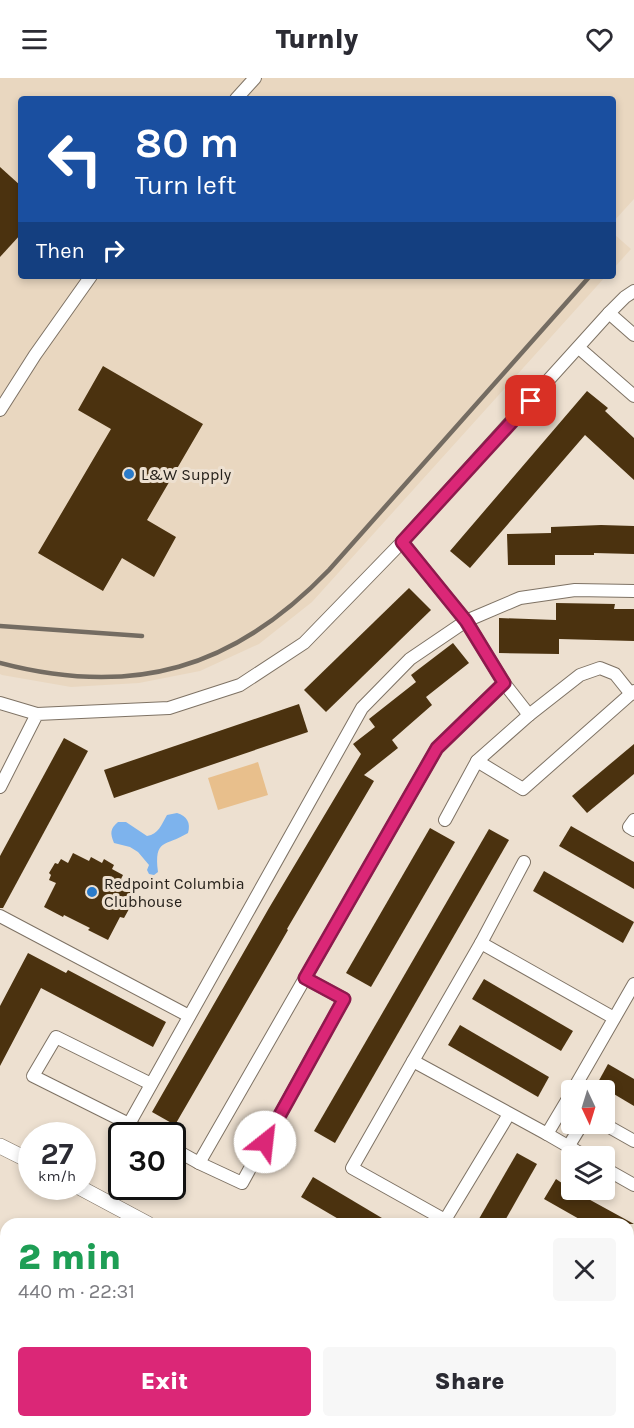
<!DOCTYPE html>
<html lang="en">
<head>
<meta charset="utf-8">
<style>
	:root { --surface:#fff; --page:#f7f7f7; --text:#2b2b33; --muted:#7c7c81; --accent:#db2777 }
	body { margin:0; font-family:Karla,sans-serif; background:var(--page); color:var(--text); height:100vh; display:flex; flex-direction:column; font-size:22px; white-space:nowrap }
	* { box-sizing:border-box; margin:0 }
	p { font-size:20px; color:var(--muted) }
	.icon { flex:none; width:33px; height:33px; fill:none; stroke:currentColor; stroke-width:2; stroke-linecap:round; stroke-linejoin:round }
	.map { position:relative; flex:1; overflow:hidden }
	.panel { position:absolute; left:0px; top:1140px; width:634px; height:210px; display:flex; flex-direction:column; background:var(--surface); border-radius:18px 18px 0 0; box-shadow:0 3px 9px #0003 }
	.panel>* { flex:none }
	.hud { position:absolute; left:18px; top:18px; width:598px; height:183px; border-radius:6px; box-shadow:0 3px 9px #0003; background:#1a4fa0; color:#fff; overflow:hidden }
	.needle { width:39px; rotate:176deg }
	.buttons { position:absolute; left:561px; top:1002px; display:grid; gap:12px }
	.buttons a { display:grid; place-items:center; width:54px; height:54px; border-radius:6px; background:var(--surface); box-shadow:0 3px 9px #0003; font-size:30px }
	.speed { position:absolute; left:18px; top:1044px; display:flex; gap:12px; font-size:30px; font-weight:700; text-align:center }
	.speed>* { display:grid; place-content:center; width:78px; height:78px; border-radius:50%; background:var(--surface); box-shadow:0 3px 9px #0003; line-height:1 }
	.speed small { font-size:15px; font-weight:400 }
	.speed .limit { border:3px solid #111; border-radius:9px; background:#fff; color:#111 }
	.pin { position:absolute; display:grid; place-items:center; width:51px; height:51px; color:#fff; margin:-26px; border-radius:12px; box-shadow:0 3px 9px #0006 }
	.me { position:absolute; width:66px; margin:-33px; rotate:29deg; stroke-linejoin:round; filter:drop-shadow(0 0 4px #0008) }
	.turn { display:flex; align-items:center; gap:21px; height:126px; padding:0 18px; font-size:27px }
	.turn .icon { width:78px; height:78px; stroke-width:2.5 }
	.turn b { display:block; font-size:42px; line-height:51px }
	.then { display:flex; align-items:center; height:57px; padding:0 18px; background:#0003; gap:12px; font-size:22px }
	.round { display:grid; place-items:center; flex:none; width:63px; height:63px; border-radius:6px; background:var(--page) }
	.summary { display:flex; align-items:center; justify-content:space-between; height:102px; padding:0 18px }
	h1 { font-size:36px; font-weight:800; line-height:45px; color:#1e9e55 }
	.button { display:flex; gap:12px; margin-top:auto; padding:12px 18px }
	.button a { flex:1; height:69px; border-radius:6px; background:var(--accent); color:#fff; font-size:24px; font-weight:800; line-height:69px; text-align:center }
	.button a+a { background:var(--page); color:var(--text) }
	header { display:flex; justify-content:space-between; align-items:center; height:78px; padding:0 18px; background:var(--surface); font-size:27px; font-weight:800 }
	.map>svg:first-child { display:block }
	.built { fill:#e9d7c0 }
	.green { fill:#e8bf8c }
	.water { fill:#7db3ed }
	.building { fill:#4b320f }
	.lines { fill:none; stroke-linecap:round; stroke-linejoin:round }
	.minor-casing { stroke:#7e7264; stroke-width:14 }
	.tertiary-casing { stroke:#7e7264; stroke-width:16 }
	.minor { stroke:#fff; stroke-width:12 }
	.tertiary { stroke:#fff; stroke-width:15 }
	.rail { stroke:#746c62; stroke-width:4.5 }
	.route-casing { stroke:#8e194d; stroke-width:15 }
	.route { stroke:#db2777; stroke-width:10 }
	.poi-dot { fill:#2a7bca; stroke:#ede0d0; stroke-width:2 }
	.labels { text-anchor:middle; dominant-baseline:central; stroke-width:6; stroke-linejoin:round; paint-order:stroke }
	.poi-label { font-size:16px; fill:#27221c; stroke:#ede0d0; text-anchor:start }
</style>
</head>
<body>
<header><svg class="icon" aria-label="menu" viewBox="0 0 24 24"><path d="M4 6h16M4 12h16M4 18h16"/></svg>Turnly<svg class="icon" aria-label="heart" viewBox="0 0 24 24"><path d="M12 20l-8-8c-3-5 5-10 8-4 3-6 11-1 8 4z"/></svg></header>
<div class="map">
<svg width="634" height="1350" viewBox="0 0 634 1350">
	<rect width="100%" height="100%" fill="#ede0d0"/>
	<g class="built">
		<polygon points="0,0 634,0 634,121 614,143 614,21 21,21 21,198 606,198 312,524 259,566 200,593 139,605 71,609 2,597 0,596"/>
		<polygon points="614,156 631,171 614,190"/>
	</g>
	<g class="green">
		<polygon points="258,684 268,717 218,732 208,700"/>
		<polygon points="629,1272 634,1272 634,1350 572,1350 558,1344 628,1344"/>
		<polygon points="164,1344 529,1344 541,1350 161,1350"/>
	</g>
	<path class="water" d="M177 735C187 738 191 745 188 755 165 769 154 760 158 794L154 797 149 796 147 792 149 787 138 774 130 769 114 765C110 755 110 751 118 744H126L147 758C159 756 161 747 167 737Z"/>
	<g class="building">
		<polygon points="0,89 21,108 21,156 0,179"/>
		<polygon points="103,288 203,346 147,442 176,459 154,499 122,480 103,513 38,475 111,351 78,332"/>
		<polygon points="587,313 608,330 605,333 634,360 634,402 585,357 470,490 450,473"/>
		<polygon points="601,447 634,448 634,476 594,475 594,477 555,477 555,487 508,487 507,456 551,455 551,449"/>
		<polygon points="409,510 431,532 326,634 304,612"/>
		<polygon points="556,525 615,526 614,531 634,531 634,563 559,561 559,576 499,575 499,540 556,542"/>
		<polygon points="453,565 469,585 426,619 432,627 392,662 398,670 364,697 374,703 287,851 288,852 175,1047 152,1034 269,830 361,676 353,666 375,649 369,641 416,604 411,597"/>
		<polygon points="299,626 308,654 114,720 104,692"/>
		<polygon points="64,660 88,673 3,830 0,830 0,778"/>
		<polygon points="634,666 634,696 587,735 572,718"/>
		<polygon points="571,748 634,784 634,811 559,768"/>
		<polygon points="430,750 455,764 371,909 346,895"/>
		<polygon points="489,751 509,762 335,1065 314,1053"/>
		<polygon points="73,775 89,783 91,779 102,785 104,781 114,787 112,791 123,797 121,801 135,809 130,820 134,822 124,840 120,839 108,862 88,852 90,850 64,837 63,839 44,829 56,805 49,802 51,797 49,795 55,785 58,786 61,781 68,785"/>
		<polygon points="544,793 634,844 623,865 533,813"/>
		<polygon points="28,875 66,895 68,892 166,944 153,969 41,910 0,988 0,928"/>
		<polygon points="484,901 573,953 561,973 472,921"/>
		<polygon points="460,947 549,999 538,1019 448,967"/>
		<polygon points="608,986 634,1001 634,1028 597,1006"/>
		<polygon points="517,1075 537,1086 503,1146 476,1146"/>
		<polygon points="313,1099 392,1146 347,1146 301,1119"/>
		<polygon points="556,1101 572,1112 634,1146 588,1146 544,1121"/>
	</g>
	<g class="lines">
		<defs>
			<g id="minor">
				<polyline points="236,21 255,0"/>
				<polyline points="609,235 634,257"/>
				<polyline points="579,270 634,318"/>
				<polyline points="0,332 35,277 91,198"/>
				<polyline points="402,464 609,235 625,219 634,213"/>
				<polyline points="0,625 37,636"/>
				<polyline points="529,637 580,597 600,590 615,596 631,616"/>
				<polyline points="477,683 523,711 634,613"/>
				<polyline points="0,709 37,636 169,630 240,607 304,565 402,464 466,543 504,605 437,670 199,1085 172,1070"/>
				<polyline points="445,742 477,683 529,637 504,605"/>
				<polyline points="634,742 629,749 634,752"/>
				<polyline points="0,838 189,938"/>
				<polyline points="481,865 524,784"/>
				<polyline points="413,983 352,1090 445,1142 509,1036"/>
				<polyline points="573,1012 634,906"/>
				<polyline points="572,1014 547,1056 413,983 481,865 614,940"/>
				<polyline points="129,1046 33,998 56,959 151,1006"/>
				<polyline points="604,1046 634,1063"/>
				<polyline points="547,1056 585,1078"/>
				<polyline points="150,1058 129,1046 362,630 410,581 466,543 520,520 575,512 634,513"/>
				<polyline points="568,1069 582,1046"/>
				<polyline points="199,1085 242,1105 344,921 305,900"/>
				<polyline points="604,1090 634,1107"/>
			</g>
			<g id="tertiary">
				<polyline points="0,1068 32,1084"/>
				<polyline points="77,1108 148,1146"/>
				<polyline points="527,1344 539,1350"/>
			</g>
		</defs>
		<use href="#minor" class="minor-casing"/>
		<use href="#tertiary" class="tertiary-casing"/>
		<use href="#minor" class="minor"/>
		<use href="#tertiary" class="tertiary"/>
		<g class="rail">
			<polyline points="0,548 142,558"/>
			<path d="M0 585C133 620 234 591 329 492L590 198"/>
		</g>
	</g>
	<g class="lines">
		<defs>
			<polyline id="route" points="265,1064 344,921 305,900 437,670 504,605 466,543 402,464 531,323"/>
		</defs>
		<use href="#route" class="route-casing"/>
		<use href="#route" class="route"/>
	</g>
	<g class="poi-dot">
		<circle cx="129" cy="396" r="6"/>
		<circle cx="92" cy="814" r="6"/>
	</g>
	<g class="labels">
		<g class="poi-label">
			<text x="141" y="396">L&amp;W Supply</text>
			<text x="104" y="805">Redpoint Columbia<tspan x="104" dy="18">Clubhouse</tspan></text>
		</g>
	</g>
</svg>
<div class="buttons">
<a><svg class="needle" viewBox="-14 -14 28 28"><path d="M0-13l5 13h-10z" fill="#e53935"/><path d="M0 13l5-13h-10z" fill="#7c7c81"/></svg></a>
<a><svg class="icon" aria-label="layers" viewBox="0 0 24 24"><path d="M12 4l9 5-9 5-9-5zM3 14l9 5 9-5"/></svg></a>
</div>
<div class="speed"><div>27<small>km/h</small></div><div class="limit">30</div></div>
<div class="pin" style="left:531px;top:323px;background:#d93025"><svg class="icon" aria-label="arrive" viewBox="0 0 24 24"><path d="M6 21V4h12l-3 4 3 4H6"/></svg></div>
<svg class="me" style="left:265px;top:1064px" viewBox="-20 -20 40 40"><circle r="19" fill="#fff"/><path d="M0-13L10 11 0 6-10 11z" fill="#db2777"/></svg>
<div class="hud">
<div class="turn"><svg class="icon" aria-label="left" viewBox="0 0 24 24"><path d="M17 20v-9H6M10 6l-5 5 5 5"/></svg><div><b>80 m</b>Turn left</div></div>
<div class="then">Then<svg class="icon" aria-label="right" viewBox="0 0 24 24"><path d="M7 20v-9h11M14 6l5 5-5 5"/></svg></div>
</div>
<section class="panel">
<div class="summary"><div><h1>2 min</h1><p>440 m · 22:31</p></div><a class="round"><svg class="icon" aria-label="close" viewBox="0 0 24 24"><path d="M6 6l12 12M18 6L6 18"/></svg></a></div>
<div class="button"><a>Exit</a><a>Share</a></div>
</section>
</div>
</body>
</html>
